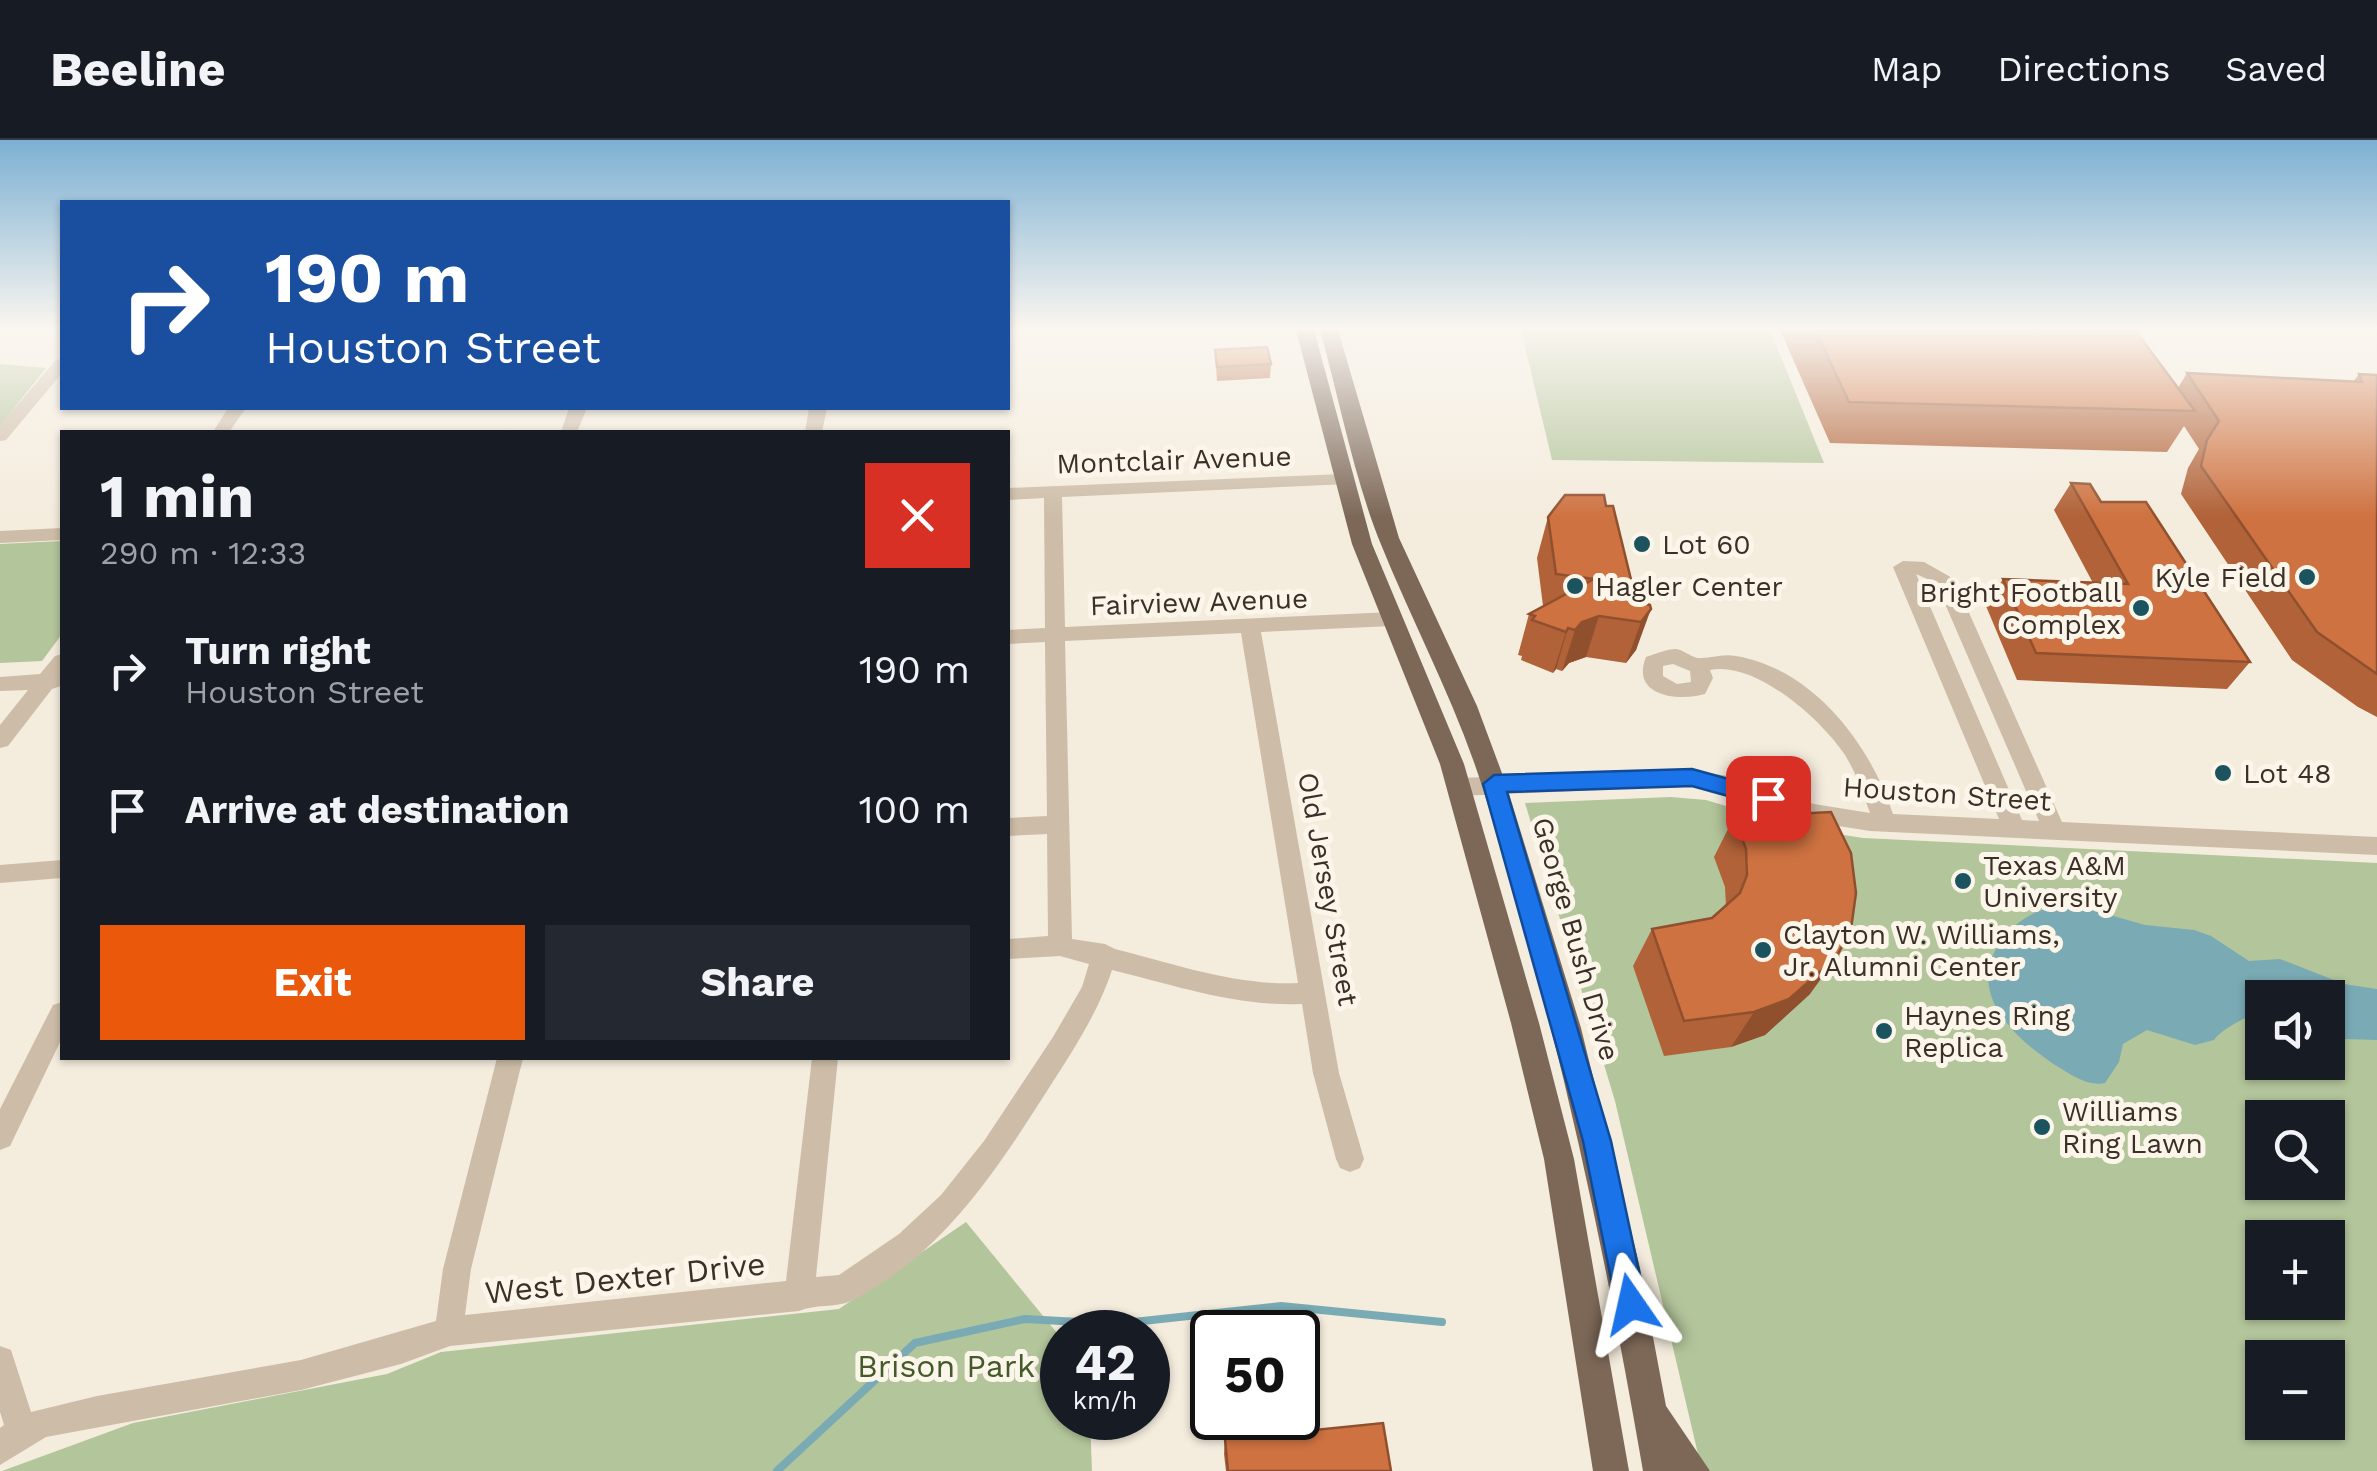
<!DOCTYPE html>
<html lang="en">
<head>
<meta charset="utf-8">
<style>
	:root { --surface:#171b24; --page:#242831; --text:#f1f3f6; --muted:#9ea1a6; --line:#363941; --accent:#ea580c }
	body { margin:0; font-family:"Work Sans",sans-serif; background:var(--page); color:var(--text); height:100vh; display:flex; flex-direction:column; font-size:38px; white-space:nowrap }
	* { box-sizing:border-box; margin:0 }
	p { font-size:32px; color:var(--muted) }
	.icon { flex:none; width:55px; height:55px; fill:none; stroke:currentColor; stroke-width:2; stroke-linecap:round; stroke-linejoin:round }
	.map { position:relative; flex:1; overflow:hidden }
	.drawer { position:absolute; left:60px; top:290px; width:950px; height:630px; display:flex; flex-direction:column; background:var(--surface); border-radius:0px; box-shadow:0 2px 8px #0004 }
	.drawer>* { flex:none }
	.hud { position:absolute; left:60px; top:60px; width:950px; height:210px; border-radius:0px; box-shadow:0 2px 8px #0004; background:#1a4fa0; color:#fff; overflow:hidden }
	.controls { position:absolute; left:2245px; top:840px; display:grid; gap:20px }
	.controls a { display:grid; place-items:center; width:100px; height:100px; border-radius:0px; background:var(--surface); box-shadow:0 2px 8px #0004; font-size:50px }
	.speed { position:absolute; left:1040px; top:1170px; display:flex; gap:20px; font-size:50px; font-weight:700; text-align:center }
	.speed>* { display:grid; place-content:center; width:130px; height:130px; border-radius:50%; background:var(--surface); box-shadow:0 2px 8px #0004; line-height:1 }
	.speed small { font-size:25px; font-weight:400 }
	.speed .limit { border:5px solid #111; border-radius:15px; background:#fff; color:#111 }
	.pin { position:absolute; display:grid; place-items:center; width:85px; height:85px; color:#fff; margin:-42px; border-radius:20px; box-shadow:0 5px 15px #0006 }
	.me { position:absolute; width:110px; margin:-55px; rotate:349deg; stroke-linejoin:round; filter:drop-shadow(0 0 8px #0008) }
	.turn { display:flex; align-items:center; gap:35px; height:210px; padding:0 40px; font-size:45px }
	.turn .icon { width:130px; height:130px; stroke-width:2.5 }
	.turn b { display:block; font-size:70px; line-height:85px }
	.round { display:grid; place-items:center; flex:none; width:105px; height:105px; border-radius:0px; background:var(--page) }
	.head { display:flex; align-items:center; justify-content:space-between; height:170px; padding:0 40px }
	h1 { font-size:60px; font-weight:700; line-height:75px }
	.action { display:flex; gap:20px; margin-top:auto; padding:20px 40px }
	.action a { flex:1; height:115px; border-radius:0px; background:var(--accent); color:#fff; font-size:40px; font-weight:700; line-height:115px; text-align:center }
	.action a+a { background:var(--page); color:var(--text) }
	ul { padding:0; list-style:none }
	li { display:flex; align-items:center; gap:30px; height:140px; padding:0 40px }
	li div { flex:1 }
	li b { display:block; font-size:38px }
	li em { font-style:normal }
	header { display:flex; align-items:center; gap:60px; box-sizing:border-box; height:140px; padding:0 50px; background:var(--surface); border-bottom:2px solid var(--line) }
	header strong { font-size:48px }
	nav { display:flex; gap:55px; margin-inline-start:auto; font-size:35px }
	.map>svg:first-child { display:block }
	.green { fill:#b3c59b; fill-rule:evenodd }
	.water { fill:#7aabb4 }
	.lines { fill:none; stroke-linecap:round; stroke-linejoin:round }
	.stream { stroke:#7aabb4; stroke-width:8 }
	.minor { fill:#cdbda8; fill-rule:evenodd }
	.major { fill:#7d6858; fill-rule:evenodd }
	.wall { fill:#b16238 }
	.shaded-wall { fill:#90502e }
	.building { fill:#ce7241; stroke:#90502e; stroke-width:2.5 }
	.route { fill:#1a73e8; stroke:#114b97; stroke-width:2.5 }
	.poi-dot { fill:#1b535f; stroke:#fbf5ea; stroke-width:4 }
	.labels { text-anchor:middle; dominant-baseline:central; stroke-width:10; stroke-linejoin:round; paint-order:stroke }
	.street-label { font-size:28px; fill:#3a3028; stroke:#fbf5ea }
	.poi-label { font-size:28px; fill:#3a3028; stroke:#fbf5ea; text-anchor:start }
	.near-street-label { font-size:32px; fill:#3a3028; stroke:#fbf5ea }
	.near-park-label { font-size:32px; fill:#445a2a; stroke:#fbf5ea }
</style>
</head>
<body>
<header>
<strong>Beeline</strong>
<nav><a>Map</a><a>Directions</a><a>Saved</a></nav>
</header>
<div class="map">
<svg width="2377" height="1331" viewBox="0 0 2377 1331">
	<rect width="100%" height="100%" fill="#f4ecdd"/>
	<g class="green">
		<polygon points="1521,190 1770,190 1824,323 1552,320"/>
		<polygon points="0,224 46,228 0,286"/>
		<polygon points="62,401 62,494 42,521 0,523 0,404"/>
		<path d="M1671 657 1706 660 1799 688 1863 698 2377 723V1331H1702L1615 961 1525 663ZM2262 858H2328V922H2262ZM2262 978H2328V1042H2262ZM2262 1098H2328V1162H2262ZM2262 1218H2328V1282H2262Z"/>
		<polygon points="966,1082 1062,1199 1062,1278 1090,1278 1092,1331 2,1331 133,1283 387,1234 441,1212 839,1169"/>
	</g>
	<path class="water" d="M2075 765 2145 785 2194 790 2211 796 2249 821 2280 819 2344 844 2377 849V900L2344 899 2328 893V858H2262V869C2249 877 2223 887 2214 900L2195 905 2147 890 2123 904 2119 922 2105 943C2088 947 2070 934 2055 925 2010 895 1961 847 2006 795 2024 774 2047 765 2075 765Z"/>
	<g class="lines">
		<polyline class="stream" points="777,1331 915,1203 1025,1179 1115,1184 1281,1166 1442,1182"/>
		<g class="minor">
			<polygon points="62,218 62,233 6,300 0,301 0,285 56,220"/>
			<polygon points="228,268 246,268 229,292 213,292"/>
			<polygon points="569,268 587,268 577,292 561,292"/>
			<polygon points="809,268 827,268 822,292 805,292"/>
			<path d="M1343 334 1349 336V344L1062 357 1065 487 1392 472 1402 479 1392 486 1261 492 1339 933 1364 1019 1360 1028 1350 1032 1340 1028 1336 1019 1313 933 1302 864C1237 867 1174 845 1112 830 1098 873 1072 912 1047 951 996 1031 940 1117 851 1161 835 1168 816 1164 799 1171L450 1206 401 1224 301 1250 46 1297 0 1325V1288L4 1285 0 1272V1206L11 1210 31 1272 97 1256 301 1220 436 1181 443 1129 497 918H523L471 1129 465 1175 786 1141 812 918H838L816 1137 839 1135 899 1094 941 1055 984 1001 1053 897 1082 847 1089 824 1060 816 1008 819V799L1048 796 1047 694 1008 696V678L1047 676 1045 502 1008 504V490L1045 488 1044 358 1008 360V348ZM1241 493 1298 843C1236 846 1175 824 1115 809L1105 804 1072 799 1065 501Z"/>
			<polygon points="62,388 62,400 0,403 0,391"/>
			<path d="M1903 421 1924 422 1954 439 2062 682 2377 697V715L1870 691 1813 682 1733 654 1691 646 1459 656 1448 647 1459 638 1691 630 1734 637 1814 664 1870 673C1863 653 1856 633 1845 615 1822 580 1755 520 1710 530L1713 538 1705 554C1678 562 1630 556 1646 517 1655 514 1667 509 1676 509 1683 510 1690 516 1697 518 1709 519 1722 513 1736 516 1813 529 1870 604 1893 674L1999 679 1893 427ZM1916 434 1936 443 2039 681 2022 680ZM1673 524 1690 531 1691 542 1677 544 1663 536V526Z"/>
			<polygon points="62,514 61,546 52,549 8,606 0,608 0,585 28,550 0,551 0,537 40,534 55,516"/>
			<polygon points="62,720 62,738 0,743 0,725"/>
			<polygon points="62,862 62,898 10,1006 0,1010 0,969 53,865"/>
		</g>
		<g class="major">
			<polygon points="1296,190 1314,190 1372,404 1464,624 1539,883 1574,1019 1629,1331 1593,1331 1544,1019 1511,883 1440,624 1352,404"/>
			<path d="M1320 190H1338L1399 398 1477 566 1506 644 1581 888 1640 1128 1666 1266 1710 1331H1643C1603 1099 1554 871 1482 646 1455 561 1413 484 1380 402 1354 338 1339 258 1320 190Z"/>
		</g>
	</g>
	<g class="wall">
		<polygon points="1780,190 2135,190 2178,248 2187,233 2353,242 2359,234 2377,235 2377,577 2358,567 2292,520 2181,354 2188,328 2199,309 2184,286 2167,312 1830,303"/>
		<polygon points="1215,210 1271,224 1270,238 1217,241"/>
		<polygon points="2071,343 2101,362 2250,522 2227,549 2017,540 1986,466 2003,439 2093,443 2054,370"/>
		<polygon points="1606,366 1636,460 1650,465 1636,510 1626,523 1586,517 1569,523 1562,531 1556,529 1553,533 1521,520 1522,516 1518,515 1529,474 1543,466 1537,418 1548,377"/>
		<polygon points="1734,677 1810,854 1765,895 1731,907 1664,916 1633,826 1652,789 1712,778 1726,766 1725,747 1714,717"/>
		<polygon points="1225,1299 1391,1331 1226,1331 1224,1314"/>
	</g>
	<g class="shaded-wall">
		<polygon points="1651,469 1636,510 1626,523 1641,482"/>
		<polygon points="1599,476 1586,517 1569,523 1562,531 1575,490 1582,482"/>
		<polygon points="1568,488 1556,529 1553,533 1566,492"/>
		<polygon points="1836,818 1810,854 1765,895 1731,907 1754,872"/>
	</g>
	<g class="building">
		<polygon points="1815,190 2135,190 2195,271 1849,262"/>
		<polygon points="1267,207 1271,224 1217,227 1215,210"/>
		<polygon points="2187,233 2362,242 2359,234 2377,235 2377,534 2317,492 2201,326 2207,300 2219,281"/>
		<polygon points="2071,343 2090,344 2101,362 2146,362 2250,522 2036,513 2003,439 2128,444"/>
		<polygon points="1565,355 1604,355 1606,366 1613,366 1636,460 1650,465 1651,469 1641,482 1599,476 1582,482 1575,490 1568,488 1566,492 1532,480 1535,476 1529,474 1594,439 1556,434 1548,377"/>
		<polygon points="1831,672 1851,713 1856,753 1851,789 1836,818 1789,859 1754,872 1684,881 1652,789 1712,778 1740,753 1747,735 1746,709 1734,677"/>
		<polygon points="1383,1283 1391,1331 1228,1331 1225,1299"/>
	</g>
	<linearGradient id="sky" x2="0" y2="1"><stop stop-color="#7cb0d3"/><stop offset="0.5" stop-color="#faf6f0"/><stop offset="1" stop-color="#faf6f0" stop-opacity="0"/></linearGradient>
	<rect width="2377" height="377" fill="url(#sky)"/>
	<polygon class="route" points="1692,629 1776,652 1779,658 1768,667 1692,646 1507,652 1611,1001 1646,1164 1641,1175 1631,1179 1620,1175 1616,1164 1583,1001 1483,644 1494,635"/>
	<g class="poi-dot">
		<circle cx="1642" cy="404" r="10"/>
		<circle cx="2307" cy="437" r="10"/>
		<circle cx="1575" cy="446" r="10"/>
		<circle cx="2141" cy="468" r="10"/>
		<circle cx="2223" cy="633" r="10"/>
		<circle cx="1963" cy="741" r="10"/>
		<circle cx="1763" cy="810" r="10"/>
		<circle cx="1884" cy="891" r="10"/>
		<circle cx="2042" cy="987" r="10"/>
	</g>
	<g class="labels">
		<g class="street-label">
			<text transform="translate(1174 320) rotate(-2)">Montclair Avenue</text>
			<text transform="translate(1199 462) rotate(-2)">Fairview Avenue</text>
			<text transform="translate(1947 654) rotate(4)">Houston Street</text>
			<text transform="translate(1328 749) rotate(80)">Old Jersey Street</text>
			<text transform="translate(1576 799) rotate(74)">George Bush Drive</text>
		</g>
		<g class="poi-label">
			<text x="1662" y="404">Lot 60</text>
			<text x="2287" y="437" text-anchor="end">Kyle Field</text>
			<text x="1595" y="446">Hagler Center</text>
			<text x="2121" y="452" text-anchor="end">Bright Football<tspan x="2121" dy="32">Complex</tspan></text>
			<text x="2243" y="633">Lot 48</text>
			<text x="1983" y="725">Texas A&amp;M<tspan x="1983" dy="32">University</tspan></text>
			<text x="1783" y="794">Clayton W. Williams,<tspan x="1783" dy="32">Jr. Alumni Center</tspan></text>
			<text x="1904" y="875">Haynes Ring<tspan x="1904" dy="32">Replica</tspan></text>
			<text x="2062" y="971">Williams<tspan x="2062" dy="32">Ring Lawn</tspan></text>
		</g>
		<g class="near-street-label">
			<text transform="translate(625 1138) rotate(-6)">West Dexter Drive</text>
		</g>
		<g class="near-park-label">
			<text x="946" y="1226">Brison Park</text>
		</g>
	</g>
</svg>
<div class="controls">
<a><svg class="icon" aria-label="sound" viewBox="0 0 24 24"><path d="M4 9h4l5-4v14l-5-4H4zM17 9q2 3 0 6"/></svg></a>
<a><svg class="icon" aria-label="search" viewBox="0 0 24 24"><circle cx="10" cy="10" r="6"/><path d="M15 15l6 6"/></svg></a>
<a>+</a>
<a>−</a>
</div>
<div class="speed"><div>42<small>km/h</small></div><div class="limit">50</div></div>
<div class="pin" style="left:1768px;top:658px;background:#d93025"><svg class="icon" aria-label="arrive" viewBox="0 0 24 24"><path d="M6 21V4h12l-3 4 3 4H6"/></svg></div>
<svg class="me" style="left:1631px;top:1164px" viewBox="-20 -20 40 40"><path d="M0-17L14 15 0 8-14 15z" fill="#1a73e8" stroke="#fff" stroke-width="4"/></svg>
<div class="hud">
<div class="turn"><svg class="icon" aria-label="right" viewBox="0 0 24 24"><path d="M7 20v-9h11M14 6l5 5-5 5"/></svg><div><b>190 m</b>Houston Street</div></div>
</div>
<section class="drawer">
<div class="head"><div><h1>1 min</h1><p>290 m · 12:33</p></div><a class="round" style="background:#d93025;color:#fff"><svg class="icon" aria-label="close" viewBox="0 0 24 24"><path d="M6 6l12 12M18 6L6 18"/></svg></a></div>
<ul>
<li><svg class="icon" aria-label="right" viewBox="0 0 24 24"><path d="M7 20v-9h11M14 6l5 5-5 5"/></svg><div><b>Turn right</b><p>Houston Street</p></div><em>190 m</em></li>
<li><svg class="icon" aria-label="arrive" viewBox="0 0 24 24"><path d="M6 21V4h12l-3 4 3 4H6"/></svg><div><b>Arrive at destination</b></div><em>100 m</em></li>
</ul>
<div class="action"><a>Exit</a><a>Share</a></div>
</section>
</div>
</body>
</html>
